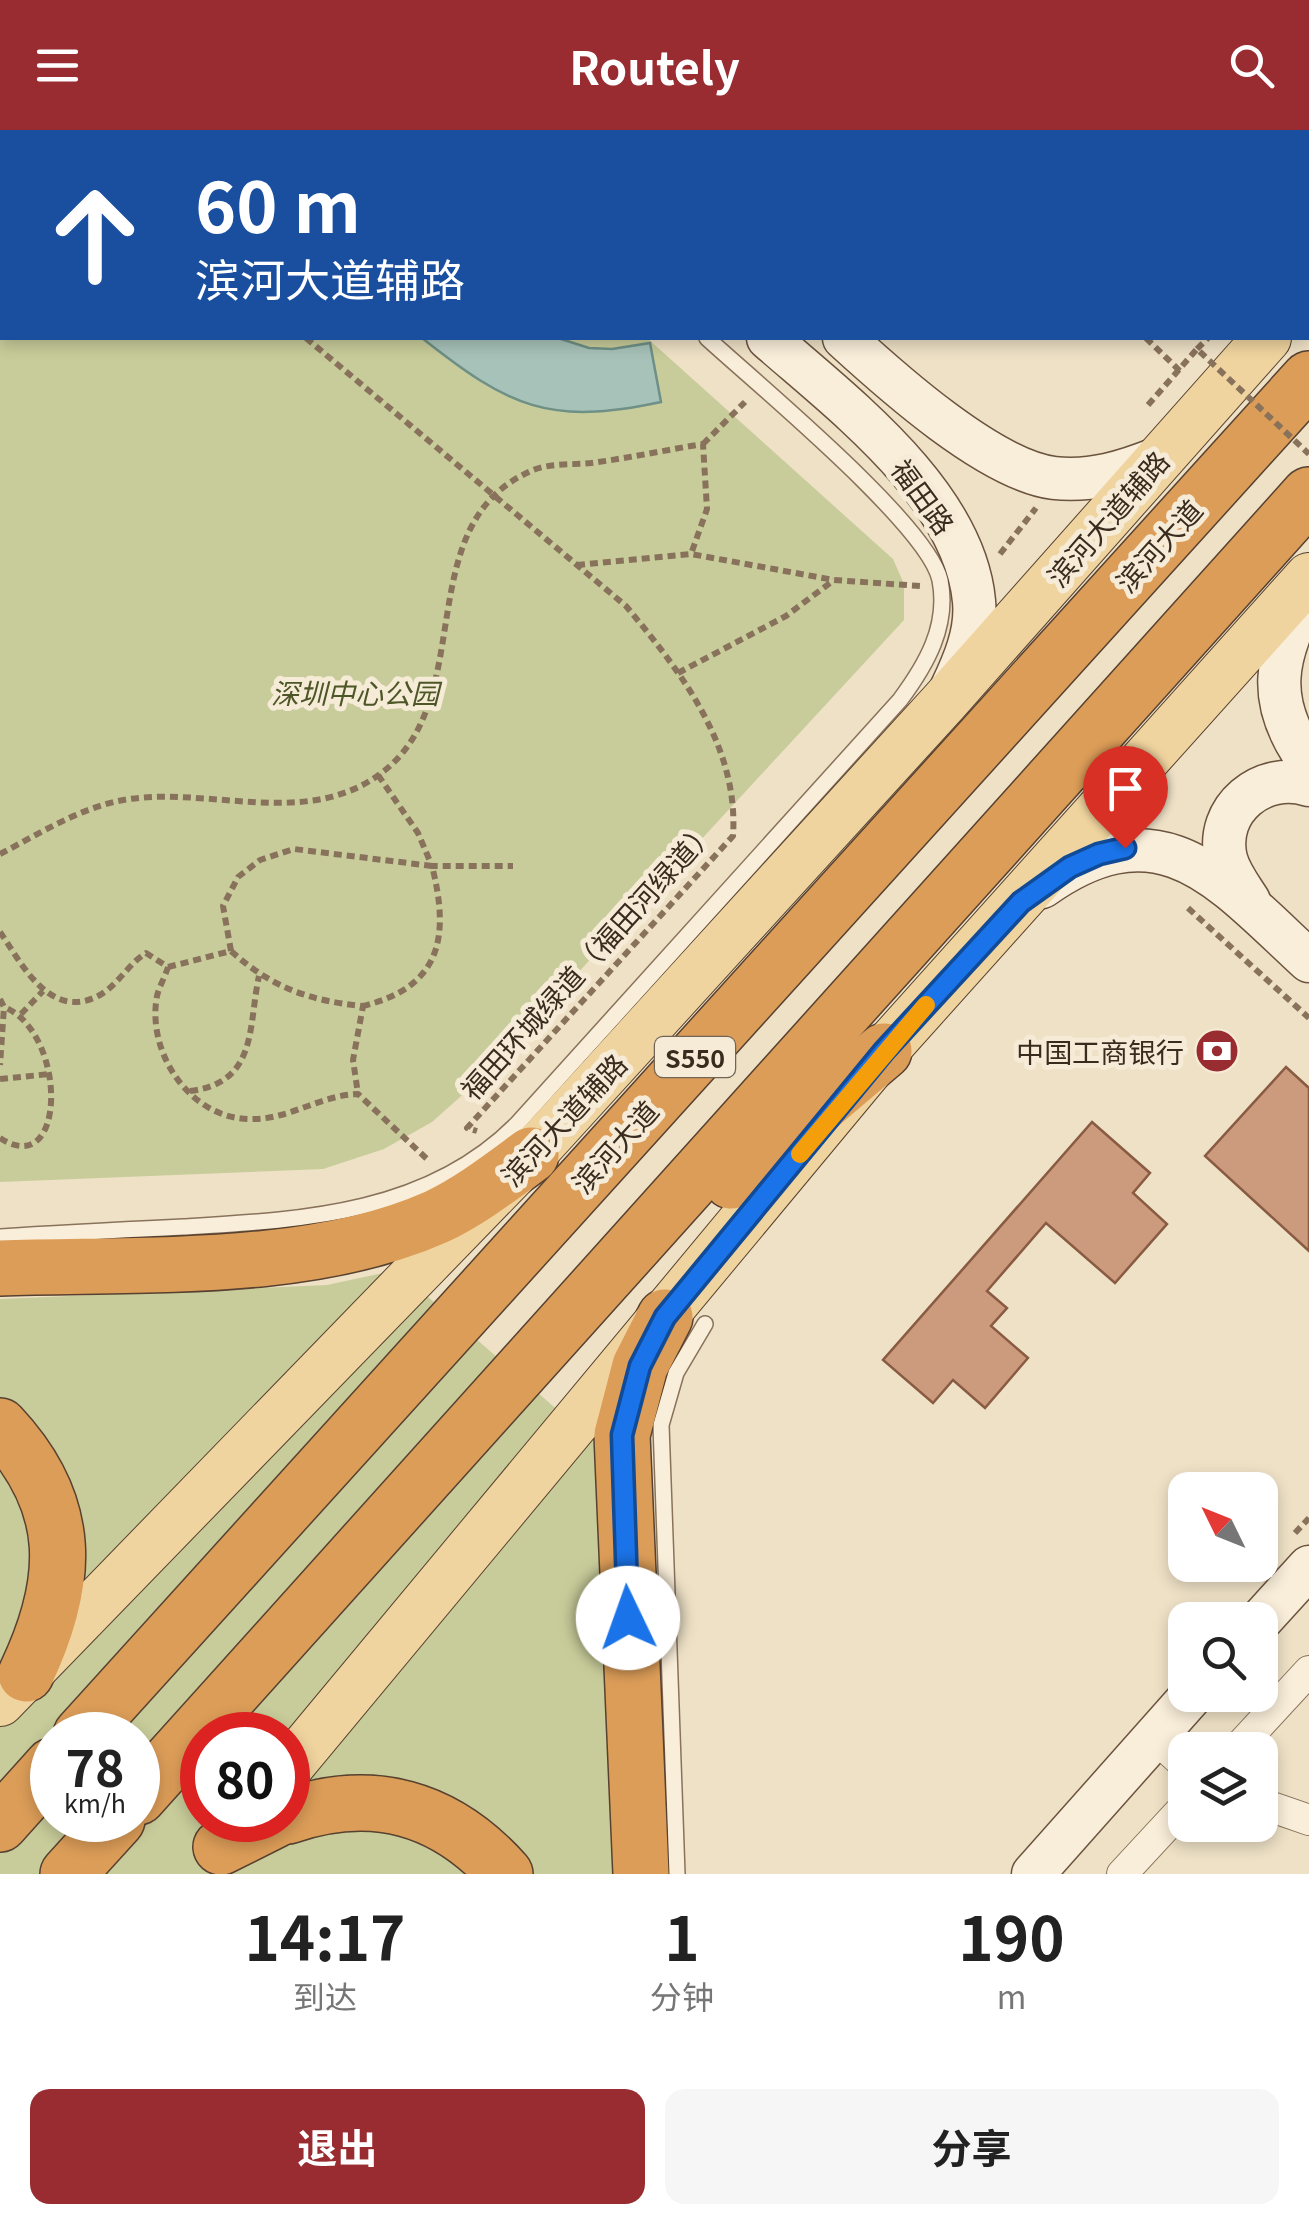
<!DOCTYPE html>
<html lang="zh">
<head>
<meta charset="utf-8">
<style>
	:root { --surface:#fff; --page:#f6f6f6; --text:#222; --muted:#767676; --accent:#982c31 }
	body { margin:0; font-family:Georgia,"Noto Sans SC",serif; background:var(--page); color:var(--text); height:100vh; display:flex; flex-direction:column; font-size:38px; white-space:nowrap }
	* { box-sizing:border-box; margin:0 }
	p { font-size:32px; color:var(--muted) }
	.icon { flex:none; width:55px; height:55px; fill:none; stroke:currentColor; stroke-width:2; stroke-linecap:round; stroke-linejoin:round }
	.map { position:relative; height:1744px; overflow:hidden }
	.drawer { display:flex; flex-direction:column; background:var(--surface); flex:1 }
	.drawer>* { flex:none }
	.banner { position:absolute; left:0px; top:0px; width:1310px; height:210px; box-shadow:0 5px 15px #0003; background:#1a4fa0; color:#fff; overflow:hidden }
	.needle { width:65px; rotate:313deg }
	.controls { position:absolute; left:1168px; top:1342px; display:grid; gap:20px }
	.controls a { display:grid; place-items:center; width:110px; height:110px; border-radius:20px; background:var(--surface); box-shadow:0 5px 15px #0003; font-size:50px }
	.speed { position:absolute; left:30px; top:1582px; display:flex; gap:20px; font-size:50px; font-weight:700; text-align:center }
	.speed>* { display:grid; place-content:center; width:130px; height:130px; border-radius:50%; background:var(--surface); box-shadow:0 5px 15px #0003; line-height:1 }
	.speed small { font-size:25px; font-weight:400 }
	.speed .limit { border:15px solid #d22; background:#fff; color:#111 }
	.pin { position:absolute; display:grid; place-items:center; width:85px; height:85px; color:#fff; margin:-102px -42px; border-radius:50% 50% 50% 0; rotate:-45deg; box-shadow:0 0 10px #0007 }
	.pin .icon { rotate:45deg }
	.me { position:absolute; width:110px; margin:-55px; rotate:357deg; stroke-linejoin:round; filter:drop-shadow(0 0 8px #0008) }
	.turn { display:flex; align-items:center; gap:35px; height:210px; padding:0 30px; font-size:45px }
	.turn .icon { width:130px; height:130px; stroke-width:2.5 }
	.turn b { display:block; font-size:70px; line-height:85px }
	.eta { display:flex; justify-content:space-evenly; align-items:center; height:170px; text-align:center }
	.eta b { font-size:60px; font-weight:700; line-height:70px }
	.button { display:flex; gap:20px; margin-top:auto; padding:20px 30px }
	.button a { flex:1; height:115px; border-radius:20px; background:var(--accent); color:#fff; font-size:40px; font-weight:700; line-height:115px; text-align:center }
	.button a+a { background:var(--page); color:var(--text) }
	header { display:flex; justify-content:space-between; align-items:center; height:130px; padding:0 30px; background:var(--accent); color:#fff; font-size:45px; font-weight:700 }
	.map>svg:first-child { display:block }
	.green { fill:#c8cc9a; fill-rule:evenodd }
	.water { fill:#a7c2b9; stroke:#6e9086; stroke-width:2.5 }
	.building { fill:#cc9a7c; stroke:#885b42; stroke-width:2.5 }
	.lines { fill:none; stroke-linecap:round; stroke-linejoin:round }
	.lane-casing { stroke:#89725c; stroke-width:18 }
	.street-casing { stroke:#89725c; stroke-width:32 }
	.secondary-casing { stroke:#6b533f; stroke-width:45 }
	.primary-casing { stroke:#574130; stroke-width:50 }
	.highway-casing { stroke:#574130; stroke-width:58 }
	.path { stroke:#89725c; stroke-width:6; stroke-dasharray:8 5; stroke-linecap:butt }
	.lane { stroke:#f9eed9; stroke-width:15 }
	.street { stroke:#f9eed9; stroke-width:30 }
	.secondary { stroke:#f9eed9; stroke-width:42 }
	.primary { stroke:#f0d49f; stroke-width:48 }
	.highway { stroke:#dc9d58; stroke-width:55 }
	.path-bridge { stroke:#89725c; stroke-width:6; stroke-dasharray:8 5; stroke-linecap:butt }
	.route-casing { stroke:#114b97; stroke-width:25 }
	.route { stroke:#1a73e8; stroke-width:18 }
	.slow { stroke:#f59e0b; stroke-width:18 }
	.labels { text-anchor:middle; dominant-baseline:central; stroke-width:10; stroke-linejoin:round; paint-order:stroke }
	.shield { fill:#f5ebd6; stroke:#726556; stroke-width:2.5 }
	.shield-label { font-size:25px; font-weight:bold; fill:#3a2b1f }
	.street-label { font-size:28px; fill:#3a2b1f; stroke:#f5ebd6 }
	.park-label { font-size:28px; font-style:italic; fill:#4c5626; stroke:#f5ebd6 }
	.poi-label { font-size:28px; fill:#3a2b1f; stroke:#f5ebd6; text-anchor:end }
</style>
</head>
<body>
<header><svg class="icon" aria-label="menu" viewBox="0 0 24 24"><path d="M4 6h16M4 12h16M4 18h16"/></svg>Routely<svg class="icon" aria-label="search" viewBox="0 0 24 24"><circle cx="10" cy="10" r="6"/><path d="M15 15l6 6"/></svg></header>
<div class="map">
<svg width="1309" height="1744" viewBox="0 0 1309 1744">
	<rect width="100%" height="100%" fill="#eee1c6"/>
	<g class="green">
		<polygon points="0,0 416,0 419,2 2,2 2,208 647,208 893,429 904,454 904,490 477,952 432,992 384,1019 323,1039 0,1052"/>
		<path d="M397 1140 601 1318 616 1744H0V1169L327 1155ZM52 1605H138V1690H52ZM202 1605H288V1690H202Z"/>
	</g>
	<path class="water" d="M422 208H558L589 218 612 219 650 213 661 272C549 296 509 277 422 208Z"/>
	<g class="building">
		<polygon points="1047,0 1111,0 1044,2"/>
		<polygon points="1286,937 1309,958 1309,1121 1205,1026"/>
		<polygon points="1092,992 1150,1043 1133,1063 1167,1094 1115,1153 1046,1093 987,1161 1007,1178 991,1196 1028,1228 985,1278 953,1250 933,1273 883,1230"/>
	</g>
	<g class="lines">
		<defs>
			<g id="lane">
				<path d="M0 1107C61 1103 122 1100 183 1097 302 1090 428 1084 517 994L900 570C926 535 949 496 940 450 928 395 756 253 707 208"/>
				<polyline points="677,1744 661,1295 676,1243 705,1194"/>
			</g>
			<g id="street">
				<polyline points="1154,1607 1185,1635"/>
				<polyline points="1236,1620 1309,1541"/>
				<polyline points="1260,1673 1309,1690"/>
				<polyline points="1122,1744 1185,1676"/>
			</g>
			<g id="secondary">
				<polyline points="537,0 539,2"/>
				<polyline points="618,0 621,2"/>
				<path d="M768 208C843 274 964 364 974 471 977 502 964 532 951 559"/>
				<path d="M844 208C891 251 990 340 1054 348 1092 352 1124 342 1159 328"/>
				<path d="M1309 463C1274 526 1265 572 1309 632"/>
				<path d="M1042 757C1162 672 1221 750 1309 831"/>
				<path d="M1249 771C1240 757 1230 744 1226 729 1214 679 1263 640 1309 655"/>
				<polyline points="1260,1491 1309,1437"/>
				<polyline points="1033,1744 1192,1565"/>
			</g>
			<g id="primary">
				<polyline points="1308,162 1309,160"/>
				<polyline points="0,1572 531,1025 945,571 1267,208"/>
				<polyline points="288,1638 884,921 1309,447"/>
			</g>
			<g id="highway">
				<polyline points="731,1051 884,921"/>
				<path d="M0 1138C138 1133 308 1144 436 1087 470 1071 501 1047 531 1025"/>
				<path d="M0 1296C74 1375 70 1452 26 1544"/>
				<polyline points="81,1605 1309,249"/>
				<polyline points="138,1667 1309,365"/>
				<path d="M288 1686C373 1657 445 1677 505 1744"/>
				<polyline points="0,1694 52,1636"/>
				<polyline points="221,1717 275,1690"/>
				<polyline points="68,1744 117,1690"/>
				<polyline points="641,1744 622,1305 640,1236 665,1187"/>
			</g>
		</defs>
		<use href="#lane" class="lane-casing"/>
		<use href="#street" class="street-casing"/>
		<use href="#secondary" class="secondary-casing"/>
		<use href="#primary" class="primary-casing"/>
		<use href="#highway" class="highway-casing"/>
		<g class="path">
			<polyline points="74,0 77,2"/>
			<polyline points="478,0 480,2"/>
			<path d="M306 208 626 476C681 542 739 616 733 706L467 998 477 1001"/>
			<polyline points="1146,208 1183,244"/>
			<polyline points="1197,219 1208,208"/>
			<polyline points="703,314 745,272"/>
			<polyline points="1000,424 1036,378"/>
			<polyline points="577,435 691,424 834,450 920,456"/>
			<polyline points="678,543 786,486 834,450"/>
			<polyline points="378,645 418,703 432,736 513,736"/>
			<path d="M0 724C37 705 76 680 118 671 205 653 307 702 384 641 479 566 409 394 531 341 548 333 572 335 591 333 629 328 666 320 703 314L707 379 691 424"/>
			<polyline points="1188,778 1309,888"/>
			<path d="M0 802C22 834 50 892 100 865 118 855 128 834 146 823L168 837C165 847 159 857 157 866 146 924 192 991 253 989 290 989 321 965 358 964L428 1030"/>
			<path d="M231 821 223 776 238 747 260 730 294 719 432 736C450 807 441 857 363 876"/>
			<path d="M168 837 231 821C271 857 309 871 363 876L353 930 358 964"/>
			<polyline points="0,869 4,877 0,935"/>
			<polyline points="21,884 43,861"/>
			<polyline points="0,949 50,944"/>
			<path d="M190 961C258 953 248 896 259 846"/>
			<path d="M0 1008C67 1052 68 903 4 877"/>
			<polyline points="1295,1403 1309,1388"/>
		</g>
		<use href="#lane" class="lane"/>
		<use href="#street" class="street"/>
		<use href="#secondary" class="secondary"/>
		<use href="#primary" class="primary"/>
		<use href="#highway" class="highway"/>
		<polyline class="path-bridge" points="1148,275 1197,219 1309,324"/>
	</g>
	<g class="lines">
		<defs>
			<polyline id="route" points="628,1488 622,1305 640,1236 665,1187 884,921 1021,772 1070,737 1099,724 1125,718"/>
		</defs>
		<use href="#route" class="route-casing"/>
		<use href="#route" class="route"/>
		<polyline class="slow" points="800,1024 926,875"/>
	</g>
	<defs>
		<symbol id="bank-disc" viewBox="-11 -11 22 22"><circle r="9.5" fill="#982c31" stroke="#f5ebd6"/><path d="M-6-4H6V4H-6ZM0-2.3a2.3 2.3 0 1 0 0 4.6a2.3 2.3 0 1 0 0-4.6Z" fill="#fff"/></symbol>
	</defs>
	<g fill-rule="evenodd">
		<use href="#bank-disc" x="1192" y="896" width="50" height="50"/>
	</g>
	<g class="labels">
		<rect class="shield" x="655" y="907" width="80" height="40" rx="8"/>
		<g class="shield-label">
			<text x="695" y="927">S550</text>
		</g>
		<g class="street-label">
			<text transform="translate(924 366) rotate(54)">福田路</text>
			<text transform="translate(1107 388) rotate(-49)">滨河大道辅路</text>
			<text transform="translate(1158 415) rotate(-48)">滨河大道</text>
			<text transform="translate(587 829) rotate(-48)">福田环城绿道（福田河绿道）</text>
			<text transform="translate(563 989) rotate(-47)">滨河大道辅路</text>
			<text transform="translate(614 1016) rotate(-48)">滨河大道</text>
		</g>
		<g class="park-label">
			<text x="355" y="562">深圳中心公园</text>
		</g>
		<g class="poi-label">
			<text x="1184" y="921">中国工商银行</text>
		</g>
	</g>
</svg>
<div class="controls">
<a><svg class="needle" viewBox="-14 -14 28 28"><path d="M0-13l5 13h-10z" fill="#e53935"/><path d="M0 13l5-13h-10z" fill="#767676"/></svg></a>
<a><svg class="icon" aria-label="search" viewBox="0 0 24 24"><circle cx="10" cy="10" r="6"/><path d="M15 15l6 6"/></svg></a>
<a><svg class="icon" aria-label="layers" viewBox="0 0 24 24"><path d="M12 4l9 5-9 5-9-5zM3 14l9 5 9-5"/></svg></a>
</div>
<div class="speed"><div>78<small>km/h</small></div><div class="limit">80</div></div>
<div class="pin" style="left:1125px;top:718px;background:#d93025"><svg class="icon" aria-label="arrive" viewBox="0 0 24 24"><path d="M6 21V4h12l-3 4 3 4H6"/></svg></div>
<svg class="me" style="left:628px;top:1488px" viewBox="-20 -20 40 40"><circle r="19" fill="#fff"/><path d="M0-13L10 11 0 6-10 11z" fill="#1a73e8"/></svg>
<div class="banner">
<div class="turn"><svg class="icon" aria-label="ahead" viewBox="0 0 24 24"><path d="M12 20V5M6 11l6-6 6 6"/></svg><div><b>60 m</b>滨河大道辅路</div></div>
</div>
</div>
<section class="drawer">
<div class="eta">
<div><b>14:17</b><p>到达</p></div>
<div><b>1</b><p>分钟</p></div>
<div><b>190</b><p>m</p></div>
</div>
<div class="button"><a>退出</a><a>分享</a></div>
</section>
</body>
</html>
